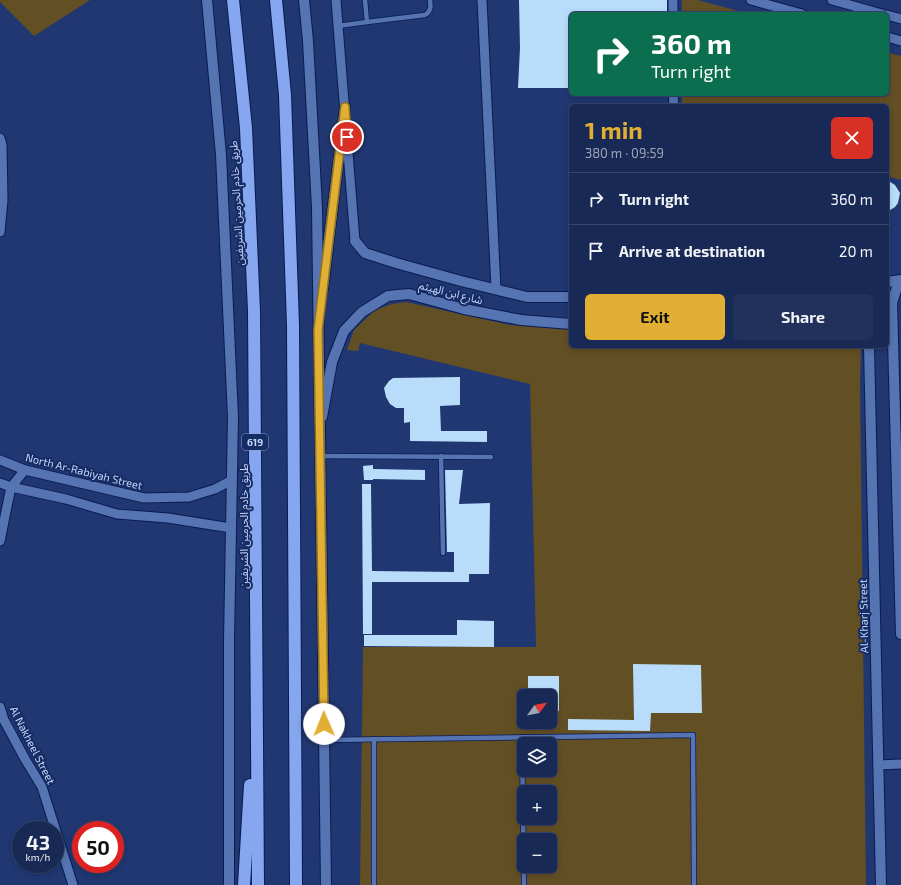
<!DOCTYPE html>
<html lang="en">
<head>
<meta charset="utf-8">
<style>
	:root { --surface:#182955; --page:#21315b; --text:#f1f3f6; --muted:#9fa6b9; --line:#36456c; --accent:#e1af34 }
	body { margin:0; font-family:"Exo 2","Noto Sans Arabic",sans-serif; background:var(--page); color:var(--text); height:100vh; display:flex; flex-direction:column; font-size:15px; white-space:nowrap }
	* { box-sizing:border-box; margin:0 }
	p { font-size:13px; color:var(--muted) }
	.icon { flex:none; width:22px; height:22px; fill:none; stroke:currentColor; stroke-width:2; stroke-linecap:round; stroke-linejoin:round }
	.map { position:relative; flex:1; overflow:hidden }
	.sheet { position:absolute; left:569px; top:104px; width:320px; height:244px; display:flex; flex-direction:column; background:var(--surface); border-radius:6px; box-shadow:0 2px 6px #0003,0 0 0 1px var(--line) }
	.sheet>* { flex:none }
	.hud { position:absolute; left:569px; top:12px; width:320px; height:84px; border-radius:6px; box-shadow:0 2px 6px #0003,0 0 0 1px var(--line); background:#0b6e4f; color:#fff; overflow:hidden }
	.needle { width:26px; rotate:57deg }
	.controls { position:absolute; left:517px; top:689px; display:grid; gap:8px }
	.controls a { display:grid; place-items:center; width:40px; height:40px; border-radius:6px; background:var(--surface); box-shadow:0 2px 6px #0003,0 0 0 1px var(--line); font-size:20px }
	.speed { position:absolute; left:12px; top:821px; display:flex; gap:8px; font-size:20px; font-weight:700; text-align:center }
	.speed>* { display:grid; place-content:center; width:52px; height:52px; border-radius:50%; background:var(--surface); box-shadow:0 2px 6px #0003,0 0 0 1px var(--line); line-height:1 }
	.speed small { font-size:10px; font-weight:400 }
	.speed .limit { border:6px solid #d22; background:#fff; color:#111 }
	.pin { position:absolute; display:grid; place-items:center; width:34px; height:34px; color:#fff; margin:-17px; border:2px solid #fff; border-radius:50%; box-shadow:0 1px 4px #0007 }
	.me { position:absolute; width:44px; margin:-22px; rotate:359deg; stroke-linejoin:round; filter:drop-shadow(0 0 3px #0008) }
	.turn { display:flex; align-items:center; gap:14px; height:84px; padding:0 16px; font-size:18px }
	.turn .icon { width:52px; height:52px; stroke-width:2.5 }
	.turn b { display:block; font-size:28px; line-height:34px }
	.round { display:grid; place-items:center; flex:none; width:42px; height:42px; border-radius:6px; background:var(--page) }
	.headline { display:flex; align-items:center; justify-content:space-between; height:68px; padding:0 16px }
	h1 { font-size:24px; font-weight:700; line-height:30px; color:var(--accent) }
	.primary-button { display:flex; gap:8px; margin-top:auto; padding:8px 16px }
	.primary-button a { flex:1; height:46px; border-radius:6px; background:var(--accent); color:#111; font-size:16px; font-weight:700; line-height:46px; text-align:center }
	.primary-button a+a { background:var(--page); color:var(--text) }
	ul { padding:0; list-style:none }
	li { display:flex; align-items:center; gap:12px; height:52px; padding:0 16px; border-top:1px solid var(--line) }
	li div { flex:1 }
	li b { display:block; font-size:15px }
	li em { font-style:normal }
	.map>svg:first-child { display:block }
	.green { fill:#624f24; fill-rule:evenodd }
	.building { fill:#b9dcfb }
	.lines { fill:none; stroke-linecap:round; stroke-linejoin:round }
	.service-casing { stroke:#091c53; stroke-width:6 }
	.minor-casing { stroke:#091c53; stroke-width:11 }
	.tertiary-casing { stroke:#091c53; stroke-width:12 }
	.secondary-casing { stroke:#091c53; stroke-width:12 }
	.motorway-casing { stroke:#091c53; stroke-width:14 }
	.service { stroke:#5673b2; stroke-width:4.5 }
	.minor { stroke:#5673b2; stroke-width:9 }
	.tertiary { stroke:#5673b2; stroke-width:10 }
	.secondary { stroke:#5673b2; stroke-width:10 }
	.motorway { stroke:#86a7ef; stroke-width:12 }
	.route-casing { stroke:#927222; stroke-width:10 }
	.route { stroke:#e1af34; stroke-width:7 }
	.labels { text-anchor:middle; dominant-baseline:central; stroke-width:4; stroke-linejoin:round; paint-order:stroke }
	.shield { fill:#162c65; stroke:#90a2cc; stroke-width:1 }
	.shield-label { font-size:10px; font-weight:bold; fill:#c4d5f8 }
	.street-label { font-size:11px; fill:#c4d5f8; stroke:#162c65 }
</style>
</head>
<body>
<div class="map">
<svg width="901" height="885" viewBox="0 0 901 885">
	<rect width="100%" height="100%" fill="#203771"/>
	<g class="green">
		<polygon points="0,0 90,0 34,36 0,2"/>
		<polygon points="682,0 698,0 749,14 682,14"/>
		<polygon points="887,52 901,56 901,180 887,176 887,106 682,106 682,94 887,94"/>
		<path d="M406 302 510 325 571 329V346H861L860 383 866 885H360L363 647H536L530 384 360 343 358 351 347 350 354 330 375 310 392 304ZM524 696H550V722H524ZM524 744H550V770H524ZM524 792H550V818H524ZM524 840H550V866H524Z"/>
	</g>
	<g class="building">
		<polygon points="519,0 667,0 667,14 571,14 571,88 518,88 520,48"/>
		<polygon points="887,180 895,185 900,193 898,203 895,207 887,212"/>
		<polygon points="460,377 460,405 440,406 441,431 487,431 487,442 410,441 410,422 404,423 404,408 396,408 390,404 386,397 384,388 389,381 393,378"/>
		<polygon points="373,465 373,469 425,470 425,480 373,479 373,480 364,480 363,466"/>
		<polygon points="445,470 463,470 459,504 490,503 489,574 469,574 469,582 372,582 372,634 363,634 362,484 371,484 372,571 454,572 454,552 447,552"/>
		<polygon points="457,620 494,621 494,647 364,646 364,635 457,635"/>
		<polygon points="633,664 701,665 702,713 651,713 650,731 568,730 568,719 634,720"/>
		<polygon points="528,676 559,676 559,711 550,710 550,696 528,696"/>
	</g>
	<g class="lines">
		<defs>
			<g id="service">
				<path d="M367 22 425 15C431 11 431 7 430 0"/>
				<polyline points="338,26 367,22 365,0"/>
				<polyline points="320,456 491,457"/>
				<polyline points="441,456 443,553"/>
				<polyline points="522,737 524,885"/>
				<polyline points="374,739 374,885"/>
				<polyline points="324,740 693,735 694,885"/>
			</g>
			<g id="minor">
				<polyline points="336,0 355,241"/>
				<polyline points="482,0 496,289"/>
				<polyline points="673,0 673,14"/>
				<polyline points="751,0 802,14"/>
				<polyline points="832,0 882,14"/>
				<polyline points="887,15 901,19"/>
				<polyline points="887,37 901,41"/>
				<polyline points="673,94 674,106"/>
				<polyline points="0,138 2,145 3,200 0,232"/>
				<polyline points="0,460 25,470 144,498 189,497 215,489 232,480"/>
				<polyline points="0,483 11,487 66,499 117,514 168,518 231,528"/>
				<polyline points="0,541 11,487 25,470"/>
				<polyline points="0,707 4,720 25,759 42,787 73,885"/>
				<polyline points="878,765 901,764"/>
			</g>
			<g id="tertiary">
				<polyline points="355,241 365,253 396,263 461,281 527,297 571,297"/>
				<polyline points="899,281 892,303 901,634"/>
				<polyline points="887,282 901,280"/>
				<polyline points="869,346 881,885"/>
				<polyline points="322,417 332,362 344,331 362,312 388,296 409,294 464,309 521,320 571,324"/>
			</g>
			<g id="secondary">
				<polyline points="207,0 221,155 233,417 229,641 229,885"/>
				<polyline points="304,0 308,41 317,208 326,885"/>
				<polyline points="323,288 345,107"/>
			</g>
			<g id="motorway">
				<polyline points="233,0 246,128 254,311 258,885"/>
				<polyline points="276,0 285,95 293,325 296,885"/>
				<polyline points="244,885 250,785"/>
			</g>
		</defs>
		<use href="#service" class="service-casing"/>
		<use href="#minor" class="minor-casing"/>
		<use href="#tertiary" class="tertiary-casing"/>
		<use href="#secondary" class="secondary-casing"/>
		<use href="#motorway" class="motorway-casing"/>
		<use href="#service" class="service"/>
		<use href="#minor" class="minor"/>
		<use href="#tertiary" class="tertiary"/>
		<use href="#secondary" class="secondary"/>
		<use href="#motorway" class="motorway"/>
	</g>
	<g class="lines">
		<defs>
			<polyline id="route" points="324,724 318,330 345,107 347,137"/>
		</defs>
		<use href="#route" class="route-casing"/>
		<use href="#route" class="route"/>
	</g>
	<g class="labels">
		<rect class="shield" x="242" y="434" width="26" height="16" rx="3"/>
		<g class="shield-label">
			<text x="255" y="442">619</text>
		</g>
		<g class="street-label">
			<text transform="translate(236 203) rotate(-93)">طريق خادم الحرمين الشريفين</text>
			<text transform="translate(451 292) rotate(14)">شارع ابن الهيثم</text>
			<text transform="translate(84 471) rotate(14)">North Ar-Rabiyah Street</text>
			<text transform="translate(243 526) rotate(-90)">طريق خادم الحرمين الشريفين</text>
			<text transform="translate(863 616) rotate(-91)">Al-Kharj Street</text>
			<text transform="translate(33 745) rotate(63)">Al Nakheel Street</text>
		</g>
	</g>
</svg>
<div class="controls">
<a><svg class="needle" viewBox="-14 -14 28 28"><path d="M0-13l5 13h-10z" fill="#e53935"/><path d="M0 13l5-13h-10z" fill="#9fa6b9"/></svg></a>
<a><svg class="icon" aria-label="layers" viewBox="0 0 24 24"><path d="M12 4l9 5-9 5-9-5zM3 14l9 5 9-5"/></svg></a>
<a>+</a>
<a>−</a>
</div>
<div class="speed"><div>43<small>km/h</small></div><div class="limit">50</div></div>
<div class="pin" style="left:347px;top:137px;background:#d93025"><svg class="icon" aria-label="arrive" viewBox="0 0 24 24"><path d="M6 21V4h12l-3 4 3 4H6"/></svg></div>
<svg class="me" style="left:324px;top:724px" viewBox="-20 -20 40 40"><circle r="19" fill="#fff"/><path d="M0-13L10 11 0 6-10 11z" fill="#e1af34"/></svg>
<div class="hud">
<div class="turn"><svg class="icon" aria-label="right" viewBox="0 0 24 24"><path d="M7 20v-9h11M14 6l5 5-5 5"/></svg><div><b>360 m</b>Turn right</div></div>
</div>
<section class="sheet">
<div class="headline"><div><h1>1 min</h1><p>380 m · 09:59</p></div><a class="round" style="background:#d93025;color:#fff"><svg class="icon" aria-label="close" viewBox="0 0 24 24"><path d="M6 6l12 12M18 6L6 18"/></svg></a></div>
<ul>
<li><svg class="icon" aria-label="right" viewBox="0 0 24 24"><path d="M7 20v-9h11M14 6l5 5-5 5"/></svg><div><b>Turn right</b></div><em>360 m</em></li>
<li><svg class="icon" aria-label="arrive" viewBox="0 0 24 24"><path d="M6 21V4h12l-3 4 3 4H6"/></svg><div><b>Arrive at destination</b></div><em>20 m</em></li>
</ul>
<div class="primary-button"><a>Exit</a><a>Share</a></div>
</section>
</div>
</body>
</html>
